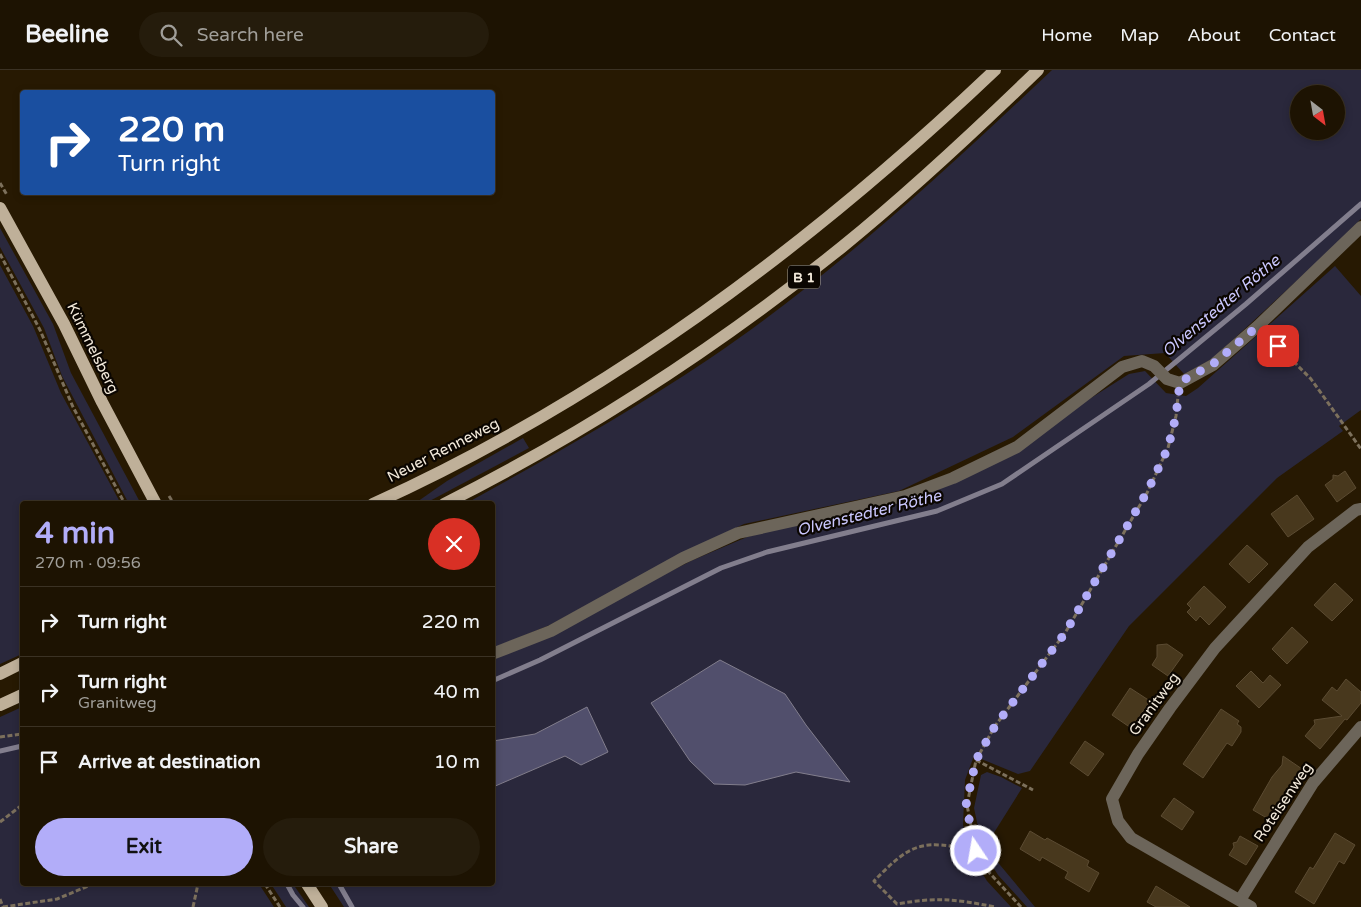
<!DOCTYPE html>
<html lang="en">
<head>
<meta charset="utf-8">
<style>
	:root { --surface:#1d1302; --page:#251c0c; --text:#f1f3f6; --muted:#a09e99; --line:#3b3224; --accent:#b2adf9 }
	body { margin:0; font-family:"Varela Round",sans-serif; background:var(--page); color:var(--text); height:100vh; display:flex; flex-direction:column; font-size:19px; white-space:nowrap }
	* { box-sizing:border-box; margin:0 }
	p { font-size:16px; color:var(--muted) }
	.icon { flex:none; width:28px; height:28px; fill:none; stroke:currentColor; stroke-width:2; stroke-linecap:round; stroke-linejoin:round }
	.map { position:relative; flex:1; overflow:hidden }
	.drawer { position:absolute; left:20px; top:431px; width:475px; height:385px; display:flex; flex-direction:column; background:var(--surface); border-radius:5px; box-shadow:0 2px 8px #0003,0 0 0 1px var(--line) }
	.drawer>* { flex:none }
	.top-card { position:absolute; left:20px; top:20px; width:475px; height:105px; border-radius:5px; box-shadow:0 2px 8px #0003,0 0 0 1px var(--line); background:#1a4fa0; color:#fff; overflow:hidden }
	.needle { width:32px; rotate:149deg }
	.fabs { position:absolute; left:1290px; top:15px; display:grid; gap:10px }
	.fabs a { display:grid; place-items:center; width:55px; height:55px; border-radius:50%; background:var(--surface); box-shadow:0 2px 8px #0003,0 0 0 1px var(--line); font-size:25px }
	.pin { position:absolute; display:grid; place-items:center; width:42px; height:42px; color:#fff; margin:-21px; border-radius:10px; box-shadow:0 2px 8px #0006 }
	.me { position:absolute; width:55px; margin:-28px; rotate:348deg; stroke-linejoin:round; filter:drop-shadow(0 0 4px #0008) }
	.turn { display:flex; align-items:center; gap:18px; height:105px; padding:0 15px; font-size:22px }
	.turn .icon { width:65px; height:65px; stroke-width:2.5 }
	.turn b { display:block; font-size:35px; line-height:42px }
	.round { display:grid; place-items:center; flex:none; width:52px; height:52px; border-radius:26px; background:var(--page) }
	.overview { display:flex; align-items:center; justify-content:space-between; height:85px; padding:0 15px }
	h1 { font-size:30px; font-weight:800; line-height:38px; color:var(--accent) }
	.cta { display:flex; gap:10px; margin-top:auto; padding:10px 15px }
	.cta a { flex:1; height:58px; border-radius:30px; background:var(--accent); color:#111; font-size:20px; font-weight:800; line-height:58px; text-align:center }
	.cta a+a { background:var(--page); color:var(--text) }
	ul { padding:0; list-style:none }
	li { display:flex; align-items:center; gap:15px; height:70px; padding:0 15px; border-top:1px solid var(--line) }
	li div { flex:1 }
	li b { display:block; font-size:19px }
	li em { font-style:normal }
	header { display:flex; align-items:center; gap:30px; box-sizing:border-box; height:70px; padding:0 25px; background:var(--surface); border-bottom:1px solid var(--line) }
	header strong { font-size:24px }
	nav { display:flex; gap:28px; margin-inline-start:auto; font-size:18px }
	.search { width:350px; height:45px; background:var(--page); display:flex; align-items:center; gap:12px; box-sizing:border-box; padding:0 18px; border-radius:28px; color:var(--muted); font-size:19px }
	.map>svg:first-child { display:block }
	.green { fill:#2a283c; fill-rule:evenodd }
	.water { fill:#514f6c; stroke:#827e8d }
	.lines { fill:none; stroke-linecap:round; stroke-linejoin:round }
	.stream { stroke:#827e8d; stroke-width:5 }
	.building { fill:#48381d; stroke:#5b4b32 }
	.path { stroke:#7c705c; stroke-width:3; stroke-dasharray:5 2.5; stroke-linecap:butt }
	.minor { stroke:#6c655a; stroke-width:12 }
	.major { stroke:#bfb099; stroke-width:12 }
	.route { stroke:#b2adf9; stroke-width:9; stroke-dasharray:0 16.2 }
	.labels { text-anchor:middle; dominant-baseline:central; stroke-width:4.5; stroke-linejoin:round; paint-order:stroke }
	.shield { fill:#0b0601; stroke:#ada69a; stroke-width:1 }
	.shield-label { font-size:14px; font-weight:bold; fill:#f3eadb }
	.street-label { font-size:15px; fill:#f3eadb; stroke:#0b0601 }
	.water-label { font-size:16px; font-style:italic; fill:#cac7fe; stroke:#0b0601 }
</style>
</head>
<body>
<header>
<strong>Beeline</strong>
<div class="search"><svg class="icon" aria-label="search" viewBox="0 0 24 24"><circle cx="10" cy="10" r="6"/><path d="M15 15l6 6"/></svg>Search here</div>
<nav><a>Home</a><a>Map</a><a>About</a><a>Contact</a></nav>
</header>
<div class="map">
<svg width="1361" height="837" viewBox="0 0 1361 837">
	<rect width="100%" height="100%" fill="#271902"/>
	<g class="green">
		<path d="M1052 0H1361V149L1315 194 1212 289 1184 304 1165 283 1124 286 1013 367 899 421 744 454 689 480 550 555 493 578 492 434H465C548 388 630 342 709 289 833 205 943 103 1052 0ZM1299 24H1336V61H1299Z"/>
		<polygon points="0,158 53,254 71,303 141,434 129,434 62,306 44,258 0,177"/>
		<polygon points="0,195 33,256 61,323 121,434 22,434 22,584 0,594"/>
		<polygon points="1335,196 1361,226 1361,340 1339,356 1343,361 1277,408 1129,556 1030,701 1018,704 974,686 965,710 963,755 974,790 987,811 1011,837 344,837 329,814 492,814 493,717 565,686 587,638 535,664 493,671 493,590 693,490 747,467 961,410 1129,304 1145,301 1166,323 1186,326 1198,318"/>
		<polygon points="523,368 529,378 424,434 414,434 447,411"/>
		<polygon points="22,637 22,814 259,814 274,837 0,837 0,647"/>
		<polygon points="987,702 1001,707 1022,718 985,777 1035,837 1027,837 998,805 981,778 985,777 981,771 974,738 981,705"/>
		<polygon points="271,814 293,814 309,837 286,837"/>
	</g>
	<g class="water">
		<polygon points="720,590 785,624 806,655 850,712 796,702 745,715 714,714 690,691 651,633"/>
		<polygon points="587,637 608,682 581,695 565,686 493,717 493,671 535,664"/>
	</g>
	<g class="lines">
		<g class="stream">
			<polyline points="492,611 540,590 721,498 767,482 937,441 1002,414 1149,314 1246,234 1361,134"/>
			<polyline points="0,681 22,676"/>
			<polyline points="287,814 293,825 303,837"/>
			<polyline points="339,814 352,837"/>
		</g>
	</g>
	<g class="building">
		<polygon points="1345,401 1356,418 1337,432 1325,415 1333,409 1333,405 1338,406"/>
		<polygon points="1297,425 1314,449 1288,467 1271,444"/>
		<polygon points="1247,475 1268,494 1249,513 1229,494"/>
		<polygon points="1335,513 1353,530 1332,551 1314,535"/>
		<polygon points="1204,516 1226,537 1209,555 1200,546 1196,551 1187,542 1191,538 1187,534"/>
		<polygon points="1292,557 1308,572 1287,594 1272,579"/>
		<polygon points="1167,574 1183,585 1168,606 1152,595 1157,587 1157,575"/>
		<polygon points="1251,601 1263,613 1270,605 1281,615 1259,638 1236,616"/>
		<polygon points="1346,609 1361,622 1361,633 1347,650 1345,649 1320,679 1305,666 1315,654 1314,650 1342,646 1322,630 1332,617 1337,621"/>
		<polygon points="1130,618 1150,631 1131,658 1112,645"/>
		<polygon points="1221,639 1239,651 1237,654 1241,657 1241,662 1232,676 1227,673 1203,708 1183,694"/>
		<polygon points="1085,671 1104,684 1088,706 1070,693"/>
		<polygon points="1283,686 1305,701 1280,732 1283,733 1272,751 1253,740 1272,707 1282,695"/>
		<polygon points="1174,728 1194,742 1182,760 1161,746"/>
		<polygon points="1030,761 1045,770 1047,768 1089,791 1087,796 1099,803 1089,822 1065,808 1068,802 1042,787 1040,791 1020,779"/>
		<polygon points="1335,763 1355,775 1344,794 1339,791 1314,834 1295,822 1310,797 1313,799"/>
		<polygon points="1240,766 1258,776 1246,795 1229,785 1234,777 1233,773 1237,772"/>
		<polygon points="1156,816 1190,837 1156,837 1147,832"/>
	</g>
	<g class="lines">
		<g class="path">
			<polyline points="0,113 7,125"/>
			<polyline points="0,184 40,260 73,337 125,434"/>
			<polyline points="1267,265 1311,309 1361,379"/>
			<polyline points="169,426 174,434"/>
			<polyline points="0,667 22,664"/>
			<polyline points="976,690 1033,720"/>
			<polyline points="0,752 22,735"/>
			<path d="M976 781C922 769 912 772 874 811L897 834C937 827 955 829 995 837"/>
			<polyline points="265,814 280,837"/>
			<polyline points="0,829 3,837"/>
			<polyline points="3,837 57,829 93,814"/>
			<polyline points="193,837 198,814"/>
			<polyline points="1021,837 985,798 976,781 967,735 976,690 995,656 1065,563 1147,423 1168,378 1176,346 1178,326"/>
		</g>
		<g class="minor">
			<polyline points="492,584 551,561 683,488 738,463 905,426 953,408 1017,377 1122,297 1142,291 1154,296 1167,309 1180,313 1213,295 1258,256 1361,157"/>
			<polyline points="1240,830 1313,713 1361,657"/>
			<polyline points="1251,837 1131,768 1118,751 1112,729 1138,684 1170,638 1215,578 1308,477 1356,440 1361,439"/>
		</g>
		<g class="major">
			<polyline points="0,138 64,254 102,332 156,434"/>
			<path d="M373 434C605 329 811 175 995 0"/>
			<path d="M444 434C585 363 719 276 842 177 911 121 975 61 1038 0"/>
			<polyline points="0,604 22,593"/>
			<polyline points="0,635 22,625"/>
			<polyline points="307,814 322,837"/>
		</g>
	</g>
	<g class="lines">
		<polyline class="route" points="976,781 966,735 976,690 995,656 1065,563 1147,422 1168,378 1176,346 1180,312 1213,294 1258,256 1278,276"/>
	</g>
	<g class="labels">
		<rect class="shield" x="788" y="195.5" width="32" height="23" rx="4"/>
		<g class="shield-label">
			<text x="804" y="207">B 1</text>
		</g>
		<g class="street-label">
			<text transform="translate(93 278) rotate(64)">Kümmelsberg</text>
			<text transform="translate(443 380) rotate(-27)">Neuer Renneweg</text>
			<text transform="translate(1154 634) rotate(-54)">Granitweg</text>
			<text transform="translate(1283 732) rotate(-56)">Roteisenweg</text>
		</g>
		<g class="water-label">
			<text transform="translate(1221 236) rotate(-40)">Olvenstedter Röthe</text>
			<text transform="translate(869 443) rotate(-14)">Olvenstedter Röthe</text>
		</g>
	</g>
</svg>
<div class="fabs">
<a><svg class="needle" viewBox="-14 -14 28 28"><path d="M0-13l5 13h-10z" fill="#e53935"/><path d="M0 13l5-13h-10z" fill="#a09e99"/></svg></a>
</div>
<div class="pin" style="left:1278px;top:276px;background:#d93025"><svg class="icon" aria-label="arrive" viewBox="0 0 24 24"><path d="M6 21V4h12l-3 4 3 4H6"/></svg></div>
<svg class="me" style="left:976px;top:781px" viewBox="-20 -20 40 40"><circle r="17" fill="#b2adf9" stroke="#fff" stroke-width="3"/><path d="M0-11L8 9 0 5-8 9z" fill="#fff"/></svg>
<div class="top-card">
<div class="turn"><svg class="icon" aria-label="right" viewBox="0 0 24 24"><path d="M7 20v-9h11M14 6l5 5-5 5"/></svg><div><b>220 m</b>Turn right</div></div>
</div>
<section class="drawer">
<div class="overview"><div><h1>4 min</h1><p>270 m · 09:56</p></div><a class="round" style="background:#d93025;color:#fff"><svg class="icon" aria-label="close" viewBox="0 0 24 24"><path d="M6 6l12 12M18 6L6 18"/></svg></a></div>
<ul>
<li><svg class="icon" aria-label="right" viewBox="0 0 24 24"><path d="M7 20v-9h11M14 6l5 5-5 5"/></svg><div><b>Turn right</b></div><em>220 m</em></li>
<li><svg class="icon" aria-label="right" viewBox="0 0 24 24"><path d="M7 20v-9h11M14 6l5 5-5 5"/></svg><div><b>Turn right</b><p>Granitweg</p></div><em>40 m</em></li>
<li><svg class="icon" aria-label="arrive" viewBox="0 0 24 24"><path d="M6 21V4h12l-3 4 3 4H6"/></svg><div><b>Arrive at destination</b></div><em>10 m</em></li>
</ul>
<div class="cta"><a>Exit</a><a>Share</a></div>
</section>
</div>
</body>
</html>
